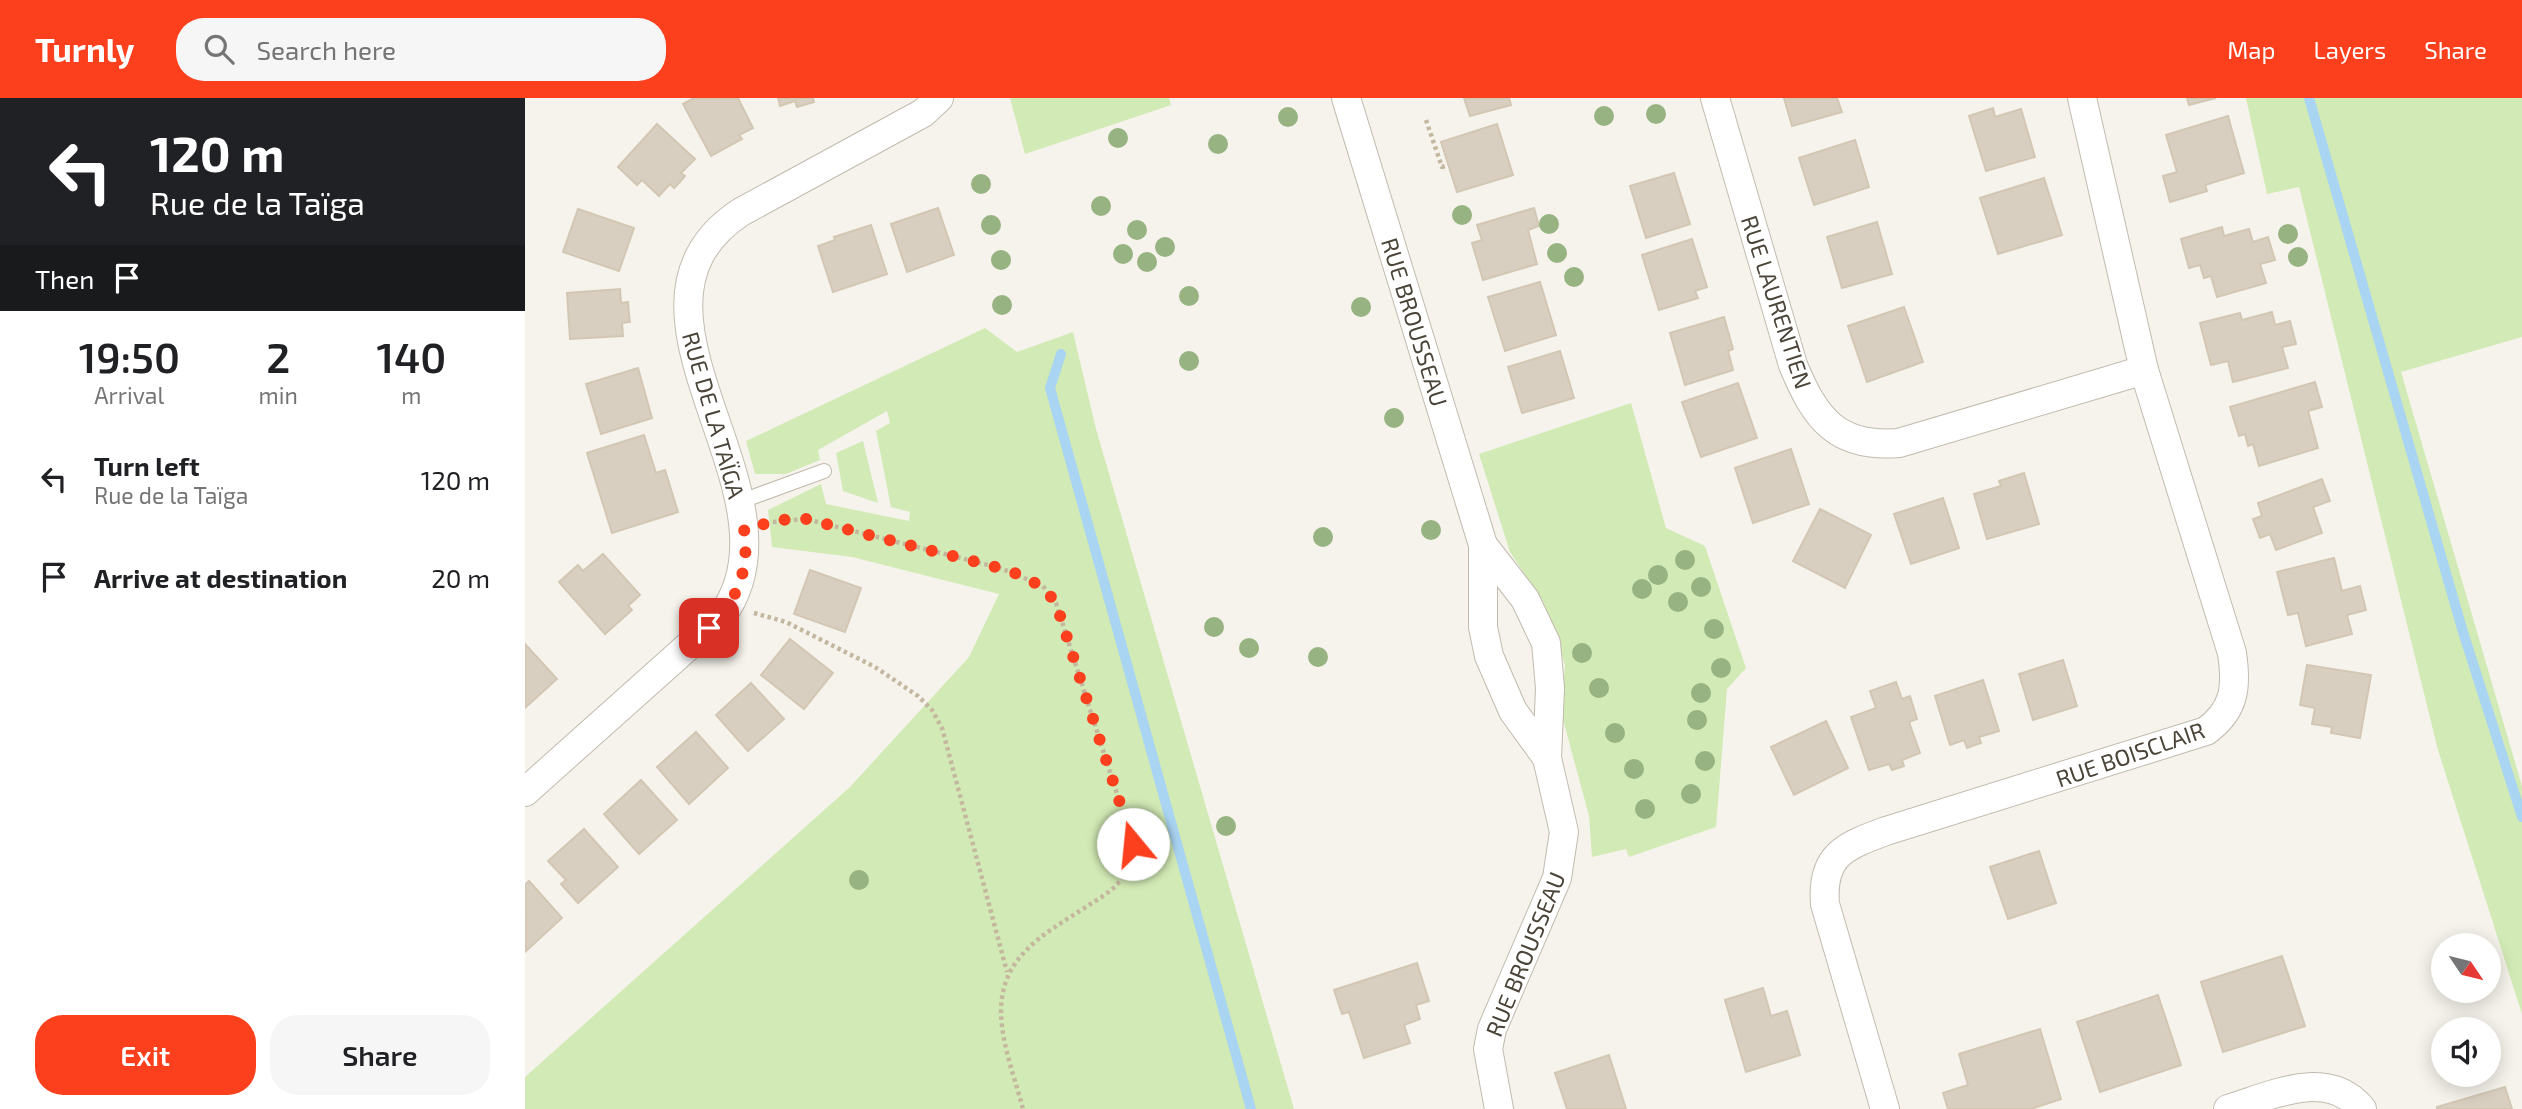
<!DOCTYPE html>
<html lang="en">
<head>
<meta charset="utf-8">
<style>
	:root { --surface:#fff; --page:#f6f6f6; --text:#202124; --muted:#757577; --accent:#fc3f1d }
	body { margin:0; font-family:"Exo 2",sans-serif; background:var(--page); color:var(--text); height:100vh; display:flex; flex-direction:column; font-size:26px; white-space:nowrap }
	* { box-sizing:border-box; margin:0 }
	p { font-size:23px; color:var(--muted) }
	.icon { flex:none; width:38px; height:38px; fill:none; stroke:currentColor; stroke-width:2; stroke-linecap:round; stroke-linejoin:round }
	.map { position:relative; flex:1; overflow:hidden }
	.drawer { display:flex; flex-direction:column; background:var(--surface); width:525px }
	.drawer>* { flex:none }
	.banner { background:#202124; color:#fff; overflow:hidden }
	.needle { width:46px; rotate:125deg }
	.controls { position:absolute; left:1906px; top:835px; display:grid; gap:14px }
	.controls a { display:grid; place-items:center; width:70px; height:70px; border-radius:50%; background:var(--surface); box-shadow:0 4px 18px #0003; font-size:35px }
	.pin { position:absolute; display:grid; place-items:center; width:60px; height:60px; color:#fff; margin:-30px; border-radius:14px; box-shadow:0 4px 10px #0006 }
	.me { position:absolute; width:77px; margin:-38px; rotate:343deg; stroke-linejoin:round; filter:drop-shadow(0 0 5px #0008) }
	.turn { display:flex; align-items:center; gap:24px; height:147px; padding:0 35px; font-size:32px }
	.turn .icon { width:91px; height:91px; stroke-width:2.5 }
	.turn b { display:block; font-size:49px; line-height:60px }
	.then { display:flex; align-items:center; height:66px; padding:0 35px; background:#0003; gap:14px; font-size:26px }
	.eta { display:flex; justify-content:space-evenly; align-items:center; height:119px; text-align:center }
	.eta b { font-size:42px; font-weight:600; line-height:49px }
	.cta { display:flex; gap:14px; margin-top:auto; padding:14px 35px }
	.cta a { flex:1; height:80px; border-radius:28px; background:var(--accent); color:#fff; font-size:28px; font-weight:600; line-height:80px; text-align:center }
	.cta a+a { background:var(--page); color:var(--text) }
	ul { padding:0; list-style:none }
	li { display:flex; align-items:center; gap:21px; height:98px; padding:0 35px }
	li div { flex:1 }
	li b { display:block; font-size:26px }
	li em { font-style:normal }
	header { display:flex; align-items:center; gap:42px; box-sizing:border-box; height:98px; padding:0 35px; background:var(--accent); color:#fff }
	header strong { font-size:33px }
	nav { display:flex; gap:38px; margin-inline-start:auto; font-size:24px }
	.search { width:490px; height:63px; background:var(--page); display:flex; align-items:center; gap:18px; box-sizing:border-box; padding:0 24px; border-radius:28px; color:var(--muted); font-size:26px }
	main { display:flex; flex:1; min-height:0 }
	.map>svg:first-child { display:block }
	.green { fill:#d2eab5 }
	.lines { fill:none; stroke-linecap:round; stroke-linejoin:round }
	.stream { stroke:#a9d4f2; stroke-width:10 }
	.building { fill:#d8cfc1; stroke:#d3c7b4; stroke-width:2 }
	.lane-casing { stroke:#c2bbae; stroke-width:16 }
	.street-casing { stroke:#c2bbae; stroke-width:30 }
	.path { stroke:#c4b79f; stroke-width:4.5; stroke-dasharray:3.5 3.5; stroke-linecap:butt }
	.lane { stroke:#fff; stroke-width:14 }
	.street { stroke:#fff; stroke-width:28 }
	.tree { fill:#97b381 }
	.route { stroke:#fc3f1d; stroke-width:12; stroke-dasharray:0 21.6 }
	.labels { text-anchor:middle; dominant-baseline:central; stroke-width:5; stroke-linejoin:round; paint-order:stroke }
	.street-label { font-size:23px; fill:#4b4439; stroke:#fff }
</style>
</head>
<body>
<header>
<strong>Turnly</strong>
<div class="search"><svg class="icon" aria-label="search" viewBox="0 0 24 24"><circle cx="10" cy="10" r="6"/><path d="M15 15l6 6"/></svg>Search here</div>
<nav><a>Map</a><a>Layers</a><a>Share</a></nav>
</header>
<main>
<section class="drawer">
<div class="banner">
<div class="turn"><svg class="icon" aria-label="left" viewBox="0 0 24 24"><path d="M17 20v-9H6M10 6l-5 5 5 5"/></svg><div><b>120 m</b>Rue de la Taïga</div></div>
<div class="then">Then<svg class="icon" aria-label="arrive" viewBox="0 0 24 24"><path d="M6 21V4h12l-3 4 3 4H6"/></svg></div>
</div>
<div class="eta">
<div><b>19:50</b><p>Arrival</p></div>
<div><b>2</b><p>min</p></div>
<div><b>140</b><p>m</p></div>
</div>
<ul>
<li><svg class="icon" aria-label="left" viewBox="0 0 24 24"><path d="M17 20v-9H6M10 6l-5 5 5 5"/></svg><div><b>Turn left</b><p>Rue de la Taïga</p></div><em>120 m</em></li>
<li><svg class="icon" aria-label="arrive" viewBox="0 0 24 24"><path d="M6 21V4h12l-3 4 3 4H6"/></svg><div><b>Arrive at destination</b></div><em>20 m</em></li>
</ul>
<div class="cta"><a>Exit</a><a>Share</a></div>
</section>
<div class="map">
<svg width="1997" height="1011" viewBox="0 0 1997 1011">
	<rect width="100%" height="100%" fill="#f6f3ec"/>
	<g class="green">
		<polygon points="485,0 644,0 646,7 500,56"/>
		<polygon points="1721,0 1997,0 1997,239 1876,274 1997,688 1997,916 1913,652 1774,89 1742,96"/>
		<polygon points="460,230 492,254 548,234 571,331 769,1011 0,1011 0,979 325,689 444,559 474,496 327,459 247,449 243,412 296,386 301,406 384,423 385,414 366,409 351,333 365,325 362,313 293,352 295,362 261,376 230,376 221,343"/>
		<polygon points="1106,305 1141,430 1180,448 1221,570 1202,591 1191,729 1104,759 1101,751 1067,759 1064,718 1036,614 1040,567 1019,505 985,454 954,356"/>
		<polygon points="338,343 353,405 318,393 311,355"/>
	</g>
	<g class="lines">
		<g class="stream">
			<polyline points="1784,0 1938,534 1997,719"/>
			<polyline points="536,256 525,290 726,1011"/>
		</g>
	</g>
	<g class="building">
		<polygon points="169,0 213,0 228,30 214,37 217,41 186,58 158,6"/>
		<polygon points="253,0 288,0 289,4 272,9 270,3 255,8"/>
		<polygon points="939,0 984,0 986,7 945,18"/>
		<polygon points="1259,0 1312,0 1317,14 1267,28"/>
		<polygon points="1662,0 1691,0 1664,7"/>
		<polygon points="1468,10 1470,19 1496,11 1510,59 1461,73 1444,18"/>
		<polygon points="1703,18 1719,75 1680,87 1682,93 1645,104 1638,78 1652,74 1641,37"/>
		<polygon points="132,26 170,61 156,75 160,78 154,85 149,90 145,86 134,98 117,82 112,87 93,69"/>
		<polygon points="972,26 988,77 932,94 916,44"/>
		<polygon points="1330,42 1344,89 1289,107 1274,60"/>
		<polygon points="1149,75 1165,126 1121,140 1105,88"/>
		<polygon points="1519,80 1537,137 1473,156 1455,100"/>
		<polygon points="413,110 429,157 382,174 366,126"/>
		<polygon points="1009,110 1014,128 1003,132 1012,166 958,182 947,145 957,142 952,127"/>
		<polygon points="53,111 109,130 94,173 38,154"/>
		<polygon points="1352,124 1367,176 1317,190 1302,139"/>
		<polygon points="346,127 362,176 308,194 293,148 310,142 309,139"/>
		<polygon points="1697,129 1699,138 1724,131 1728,144 1743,139 1750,162 1735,166 1741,185 1692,199 1686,178 1679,180 1675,167 1664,170 1656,141"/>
		<polygon points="1167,141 1182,189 1170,193 1173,200 1134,212 1117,157"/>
		<polygon points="1015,184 1031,237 980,253 963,199"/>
		<polygon points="95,191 96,205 103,204 104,216 105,224 97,225 98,238 45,241 42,195"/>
		<polygon points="1379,209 1398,264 1342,284 1323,228"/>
		<polygon points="1747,214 1750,227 1765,223 1771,246 1757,249 1763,270 1708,284 1703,263 1686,267 1675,225 1715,215 1717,222"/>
		<polygon points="1199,219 1208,251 1203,253 1208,272 1160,287 1145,235"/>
		<polygon points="1035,253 1049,300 997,315 983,269"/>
		<polygon points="113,270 127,320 76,336 61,286"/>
		<polygon points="1790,284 1797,309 1783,313 1793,350 1734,368 1728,346 1723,348 1720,336 1714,338 1705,309"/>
		<polygon points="1213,285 1232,340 1176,359 1157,304"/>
		<polygon points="119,337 131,375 140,372 153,414 87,435 62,355"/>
		<polygon points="1266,351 1284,406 1228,425 1210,370"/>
		<polygon points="1499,375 1514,426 1462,441 1449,396 1476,388 1474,383"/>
		<polygon points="1797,381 1805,403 1788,409 1797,435 1751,452 1745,436 1735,440 1728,421 1737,418 1733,405"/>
		<polygon points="1418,400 1434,450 1386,466 1369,416"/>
		<polygon points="1295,411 1346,437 1320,490 1268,463"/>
		<polygon points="78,456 115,497 103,508 107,512 80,536 34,484 53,467 58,473"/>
		<polygon points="1809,460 1817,493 1835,488 1841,512 1822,517 1827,536 1781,548 1773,515 1763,517 1752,474"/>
		<polygon points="285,472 336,490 320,534 269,516"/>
		<polygon points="265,541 308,575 279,611 236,577"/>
		<polygon points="0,546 32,581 0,610"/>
		<polygon points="1538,562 1552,608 1508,622 1494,576"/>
		<polygon points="1782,567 1846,577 1835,640 1806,635 1807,629 1787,626 1790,610 1775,607"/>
		<polygon points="1458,582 1474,633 1454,639 1456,645 1442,650 1439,642 1425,647 1410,598"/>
		<polygon points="1371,584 1377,601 1385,598 1392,621 1384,624 1395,655 1377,662 1379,668 1367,672 1364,666 1344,672 1326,619 1351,610 1345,593"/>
		<polygon points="226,585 259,621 223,653 191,617"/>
		<polygon points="1301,623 1323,670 1269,697 1246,649"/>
		<polygon points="171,634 203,670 164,706 132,669"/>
		<polygon points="116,682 152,722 114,756 79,716"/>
		<polygon points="59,731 93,769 53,805 36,786 41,782 23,763"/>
		<polygon points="1514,753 1531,805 1483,821 1465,769"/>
		<polygon points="4,783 37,820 1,853 0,787"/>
		<polygon points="1757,858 1780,928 1698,954 1676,884"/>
		<polygon points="892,865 904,903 891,907 895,921 879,927 885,945 839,960 824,914 817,916 809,892"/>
		<polygon points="1238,890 1246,918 1262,913 1275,957 1221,974 1200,902"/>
		<polygon points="1633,897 1656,967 1575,994 1552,924"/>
		<polygon points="1515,931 1536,1001 1506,1011 1423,1011 1418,995 1443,987 1434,956"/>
		<polygon points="1084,957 1101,1011 1042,1011 1030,975"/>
		<polygon points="1980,989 1987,1011 1912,1011 1912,1009"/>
	</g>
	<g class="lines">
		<defs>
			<polyline id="lane" points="214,404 299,373"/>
			<g id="street">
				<polyline points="821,0 958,447 958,529 964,558 988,613 1022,660"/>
				<path d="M1190 0 1268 267C1290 320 1311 350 1374 345L1619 272"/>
				<polyline points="958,447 1000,501 1021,545 1025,590 1022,660 1039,734 1032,780 967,931 963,951 974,1011"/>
				<path d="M0 694 196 519C288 397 68 211 216 114L398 15 414 0"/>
				<path d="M1360 1011 1300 806C1296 757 1320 748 1361 733L1681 633C1710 612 1712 589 1707 555L1619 272 1557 0"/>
				<path d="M1703 1011C1746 998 1802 969 1837 1011"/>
			</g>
		</defs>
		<use href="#lane" class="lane-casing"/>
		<use href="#street" class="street-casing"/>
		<g class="path">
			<polyline points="901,22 917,69 923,67"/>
			<path d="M248 424 281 421 475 470 518 488 531 505 608 746C606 756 605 767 600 776 592 790 577 799 564 807 515 839 469 861 477 928 480 955 491 984 498 1011"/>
			<polyline points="229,515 261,524 350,569 393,598 407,612 417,630 482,874"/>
		</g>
		<use href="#lane" class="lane"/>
		<use href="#street" class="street"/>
	</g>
	<g class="tree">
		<circle cx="1131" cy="16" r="10"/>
		<circle cx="1079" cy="18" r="10"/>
		<circle cx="763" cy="19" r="10"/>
		<circle cx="593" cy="40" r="10"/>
		<circle cx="693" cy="46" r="10"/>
		<circle cx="456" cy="86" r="10"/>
		<circle cx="576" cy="108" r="10"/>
		<circle cx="937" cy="117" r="10"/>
		<circle cx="1024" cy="126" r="10"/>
		<circle cx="466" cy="127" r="10"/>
		<circle cx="612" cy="132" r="10"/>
		<circle cx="1763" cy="136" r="10"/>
		<circle cx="640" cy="149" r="10"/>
		<circle cx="1032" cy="155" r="10"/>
		<circle cx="598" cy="156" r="10"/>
		<circle cx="1773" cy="159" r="10"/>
		<circle cx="476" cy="162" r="10"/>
		<circle cx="622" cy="164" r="10"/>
		<circle cx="1049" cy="179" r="10"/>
		<circle cx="664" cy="198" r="10"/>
		<circle cx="477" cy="207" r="10"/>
		<circle cx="836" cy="209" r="10"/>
		<circle cx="664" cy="263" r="10"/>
		<circle cx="869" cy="320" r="10"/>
		<circle cx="906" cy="432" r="10"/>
		<circle cx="798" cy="439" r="10"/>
		<circle cx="1160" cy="462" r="10"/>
		<circle cx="1133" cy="477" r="10"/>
		<circle cx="1176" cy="489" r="10"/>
		<circle cx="1117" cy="491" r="10"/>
		<circle cx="1153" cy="504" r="10"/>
		<circle cx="689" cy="529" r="10"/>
		<circle cx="1189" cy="531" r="10"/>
		<circle cx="724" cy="550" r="10"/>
		<circle cx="1057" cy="555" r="10"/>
		<circle cx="793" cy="559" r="10"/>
		<circle cx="1196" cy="570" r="10"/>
		<circle cx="1074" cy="590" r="10"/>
		<circle cx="1176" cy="595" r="10"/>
		<circle cx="1172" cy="622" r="10"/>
		<circle cx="1090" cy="635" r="10"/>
		<circle cx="1180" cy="663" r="10"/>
		<circle cx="1109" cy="671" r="10"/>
		<circle cx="1166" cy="696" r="10"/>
		<circle cx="1120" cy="711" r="10"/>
		<circle cx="701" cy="728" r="10"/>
		<circle cx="334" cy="782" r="10"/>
	</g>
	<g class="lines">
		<path class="route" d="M184 530C213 502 225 470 219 431L256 422 281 421 475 470C499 478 515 484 531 505L608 746"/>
	</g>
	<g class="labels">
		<g class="street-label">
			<text transform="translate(1252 204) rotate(72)">RUE LAURENTIEN</text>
			<text transform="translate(890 224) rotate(73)">RUE BROUSSEAU</text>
			<text transform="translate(189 317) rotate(74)">RUE DE LA TAÏGA</text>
			<text transform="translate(1605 656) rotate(-19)">RUE BOISCLAIR</text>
			<text transform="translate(1000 856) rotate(-68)">RUE BROUSSEAU</text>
		</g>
	</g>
</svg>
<div class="controls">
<a><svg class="needle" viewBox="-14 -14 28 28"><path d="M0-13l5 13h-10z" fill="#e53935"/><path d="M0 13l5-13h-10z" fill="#757577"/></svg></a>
<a><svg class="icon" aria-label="sound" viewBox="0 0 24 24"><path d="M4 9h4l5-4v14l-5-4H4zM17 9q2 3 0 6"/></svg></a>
</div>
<div class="pin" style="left:184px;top:530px;background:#d93025"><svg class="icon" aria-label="arrive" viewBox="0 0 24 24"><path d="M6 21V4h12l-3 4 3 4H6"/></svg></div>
<svg class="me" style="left:608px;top:746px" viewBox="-20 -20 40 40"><circle r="19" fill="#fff"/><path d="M0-13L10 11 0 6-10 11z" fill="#fc3f1d"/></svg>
</div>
</main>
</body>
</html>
